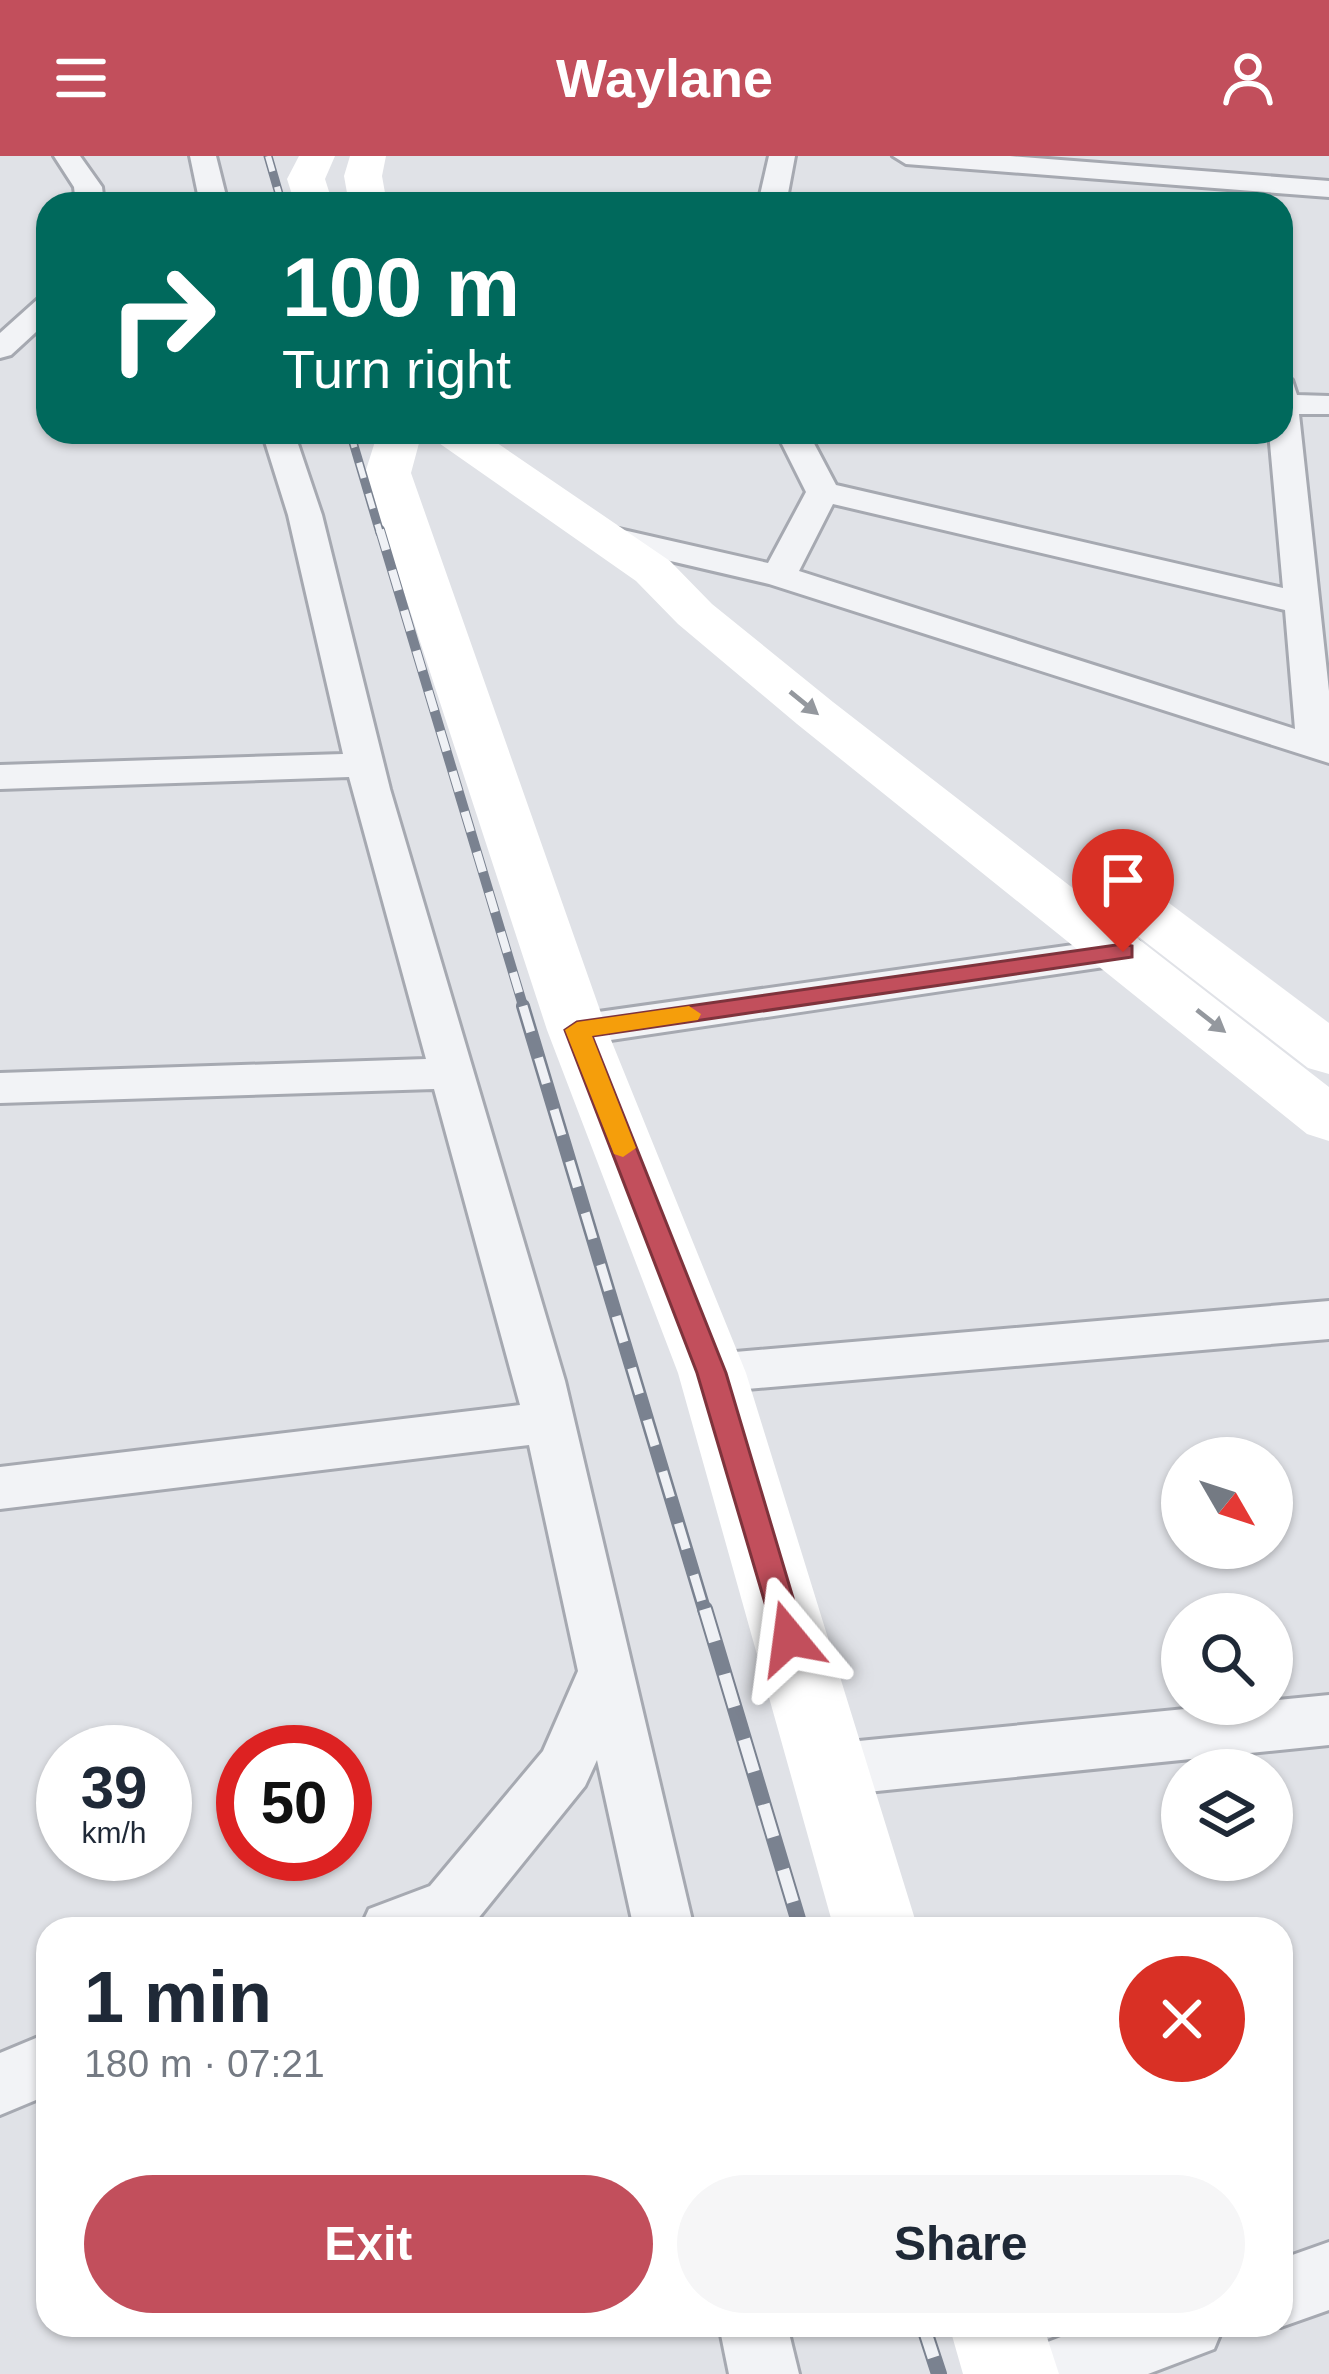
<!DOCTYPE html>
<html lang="en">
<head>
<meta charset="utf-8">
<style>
	:root { --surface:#fff; --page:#f6f6f7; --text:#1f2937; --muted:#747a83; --accent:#c24f5c }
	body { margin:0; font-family:Helvetica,sans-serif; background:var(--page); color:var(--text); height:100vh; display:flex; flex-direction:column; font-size:45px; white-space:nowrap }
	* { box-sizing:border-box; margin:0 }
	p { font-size:39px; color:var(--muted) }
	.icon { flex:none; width:66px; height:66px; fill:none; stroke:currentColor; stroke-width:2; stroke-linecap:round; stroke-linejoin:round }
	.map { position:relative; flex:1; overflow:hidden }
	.details { position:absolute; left:36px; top:1761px; width:1257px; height:420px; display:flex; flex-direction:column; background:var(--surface); border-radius:36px; box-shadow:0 3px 9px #0004 }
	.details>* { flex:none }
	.guide { position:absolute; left:36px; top:36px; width:1257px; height:252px; border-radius:36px; box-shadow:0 3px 9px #0004; background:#00695c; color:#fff; overflow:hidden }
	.needle { width:78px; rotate:129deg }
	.tools { position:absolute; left:1161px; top:1281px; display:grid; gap:24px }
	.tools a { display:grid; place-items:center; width:132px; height:132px; border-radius:50%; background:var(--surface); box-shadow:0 3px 9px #0004; font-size:60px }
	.speed { position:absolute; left:36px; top:1569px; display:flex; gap:24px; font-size:60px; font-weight:700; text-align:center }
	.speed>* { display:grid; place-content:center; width:156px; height:156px; border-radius:50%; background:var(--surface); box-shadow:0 3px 9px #0004; line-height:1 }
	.speed small { font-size:30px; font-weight:400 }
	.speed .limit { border:18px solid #d22; background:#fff; color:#111 }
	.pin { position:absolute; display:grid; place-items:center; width:102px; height:102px; color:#fff; margin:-123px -51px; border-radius:50% 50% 50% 0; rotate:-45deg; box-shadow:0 0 12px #0007 }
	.pin .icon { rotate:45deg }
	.me { position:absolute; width:132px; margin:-66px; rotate:344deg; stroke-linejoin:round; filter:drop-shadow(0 0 9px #0008) }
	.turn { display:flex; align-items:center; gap:42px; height:252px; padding:0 48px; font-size:54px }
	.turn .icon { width:156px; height:156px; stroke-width:2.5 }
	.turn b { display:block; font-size:84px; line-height:102px }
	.round { display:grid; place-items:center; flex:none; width:126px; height:126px; border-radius:63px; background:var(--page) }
	.head { display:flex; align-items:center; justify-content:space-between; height:204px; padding:0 48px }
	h1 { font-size:72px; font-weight:800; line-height:90px }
	.cta { display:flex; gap:24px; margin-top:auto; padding:24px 48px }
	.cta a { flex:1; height:138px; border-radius:72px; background:var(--accent); color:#fff; font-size:48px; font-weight:800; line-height:138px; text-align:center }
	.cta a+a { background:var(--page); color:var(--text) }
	header { display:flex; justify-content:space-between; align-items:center; height:156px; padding:0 48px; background:var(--accent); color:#fff; font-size:54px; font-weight:800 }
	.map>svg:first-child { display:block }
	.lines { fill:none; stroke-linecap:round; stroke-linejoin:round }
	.minor-casing { stroke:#a6a9b1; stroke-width:6 }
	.minor { fill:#f2f3f6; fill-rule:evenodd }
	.secondary { fill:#fff; fill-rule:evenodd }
	.rail-far3-casing { stroke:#7a8290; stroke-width:9 }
	.rail-far2-casing { stroke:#7a8290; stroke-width:10 }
	.rail-far1-casing { stroke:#7a8290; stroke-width:14 }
	.rail-casing { stroke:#7a8290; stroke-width:16 }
	.rail-far3 { stroke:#eff1f5; stroke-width:6; stroke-dasharray:16; stroke-linecap:butt }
	.rail-far2 { stroke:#eff1f5; stroke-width:8; stroke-dasharray:21; stroke-linecap:butt }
	.rail-far1 { stroke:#eff1f5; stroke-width:9; stroke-dasharray:27; stroke-linecap:butt }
	.rail { stroke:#eff1f5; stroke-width:12; stroke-dasharray:34; stroke-linecap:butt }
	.oneway { fill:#94989e }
	.route { fill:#c24f5c; stroke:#7e333c; stroke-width:3 }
	.slow { fill:#f59e0b }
</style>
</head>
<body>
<header><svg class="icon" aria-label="menu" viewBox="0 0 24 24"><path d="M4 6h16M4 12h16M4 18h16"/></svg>Waylane<svg class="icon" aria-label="person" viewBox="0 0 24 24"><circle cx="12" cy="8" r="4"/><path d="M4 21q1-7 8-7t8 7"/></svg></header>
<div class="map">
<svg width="1329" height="2218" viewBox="0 0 1329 2218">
	<rect width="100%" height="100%" fill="#e0e2e7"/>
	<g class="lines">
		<defs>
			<g id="minor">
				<polygon points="54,0 80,0 102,31 104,48 76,48 74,31"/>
				<polygon points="190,0 216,0 228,48 200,48"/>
				<polygon points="769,0 795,0 786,48 758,48"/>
				<polygon points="893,0 1010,0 1329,25 1329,41 906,8"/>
				<polygon points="48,140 48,165 11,199 0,202 0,177 38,143"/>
				<path d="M1281 222 1292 224 1297 239 1329 240V258H1299L1329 535V607L769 428 589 386 584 379 589 372 601 369 768 407 806 336 776 276H808L836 329 1283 432 1269 276H1281ZM833 348 1285 454 1295 573 799 415Z"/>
				<polygon points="262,276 294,276 322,359 390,633 565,1225 694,1773 634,1773 597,1604 585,1630 472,1770 360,1773 369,1753 430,1730 543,1595 578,1515 529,1289 0,1353 0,1311 520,1249 434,933 0,947 0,917 426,903 349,621 0,633 0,609 343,598 288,359"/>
				<polygon points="1123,782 1138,786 1144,796 1138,806 577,889 562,884 555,874 562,864 577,859"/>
				<polygon points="1329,1145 1329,1183 712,1236 694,1231 687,1217 694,1203 712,1198"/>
				<polygon points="1329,1539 1329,1589 828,1640 808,1632 799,1614 808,1596 828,1588"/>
				<polygon points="48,1877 48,1939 0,1959 0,1897"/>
				<polygon points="1329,2086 1329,2154 1281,2171 1277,2169 1281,2169 1281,2103"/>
				<polygon points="719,2169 787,2169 799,2218 729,2218"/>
				<polygon points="1092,2169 1224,2169 1214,2193 1148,2218 1016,2218 1027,2194"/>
			</g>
		</defs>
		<use href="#minor" class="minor-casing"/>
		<use href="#minor" class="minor"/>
		<g class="secondary">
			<polygon points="299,0 335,0 325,23 333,48 295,48 287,23"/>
			<polygon points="350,0 386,0 382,20 387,48 349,48 344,20"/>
			<polygon points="378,276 422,276 411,317 607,874 746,1217 918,1773 834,1773 678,1217 547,874 365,317"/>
			<polygon points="430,276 481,276 670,405 712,448 833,546 1329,931 1329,985 1307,978 797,568 678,468 636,425 436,285"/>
			<polygon points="1137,733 1157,738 1329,867 1329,918 1308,912 1117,764 1109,751 1117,738"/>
			<polygon points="949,2169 1043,2169 1059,2218 963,2218"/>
		</g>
		<defs>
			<g id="rail-far3">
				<polyline points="268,0 282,48"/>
				<polyline points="350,276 380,377"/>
			</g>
			<polyline id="rail-far2" points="380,374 524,853"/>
			<polyline id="rail-far1" points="523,850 705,1456"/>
			<g id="rail">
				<polyline points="705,1453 801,1773"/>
				<polyline points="923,2169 939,2218"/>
			</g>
		</defs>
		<use href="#rail-far3" class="rail-far3-casing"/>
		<use href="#rail-far2" class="rail-far2-casing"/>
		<use href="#rail-far1" class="rail-far1-casing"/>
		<use href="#rail" class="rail-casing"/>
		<use href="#rail-far3" class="rail-far3"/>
		<use href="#rail-far2" class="rail-far2"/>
		<use href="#rail-far1" class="rail-far1"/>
		<use href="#rail" class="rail"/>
	</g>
	<defs><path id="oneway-solid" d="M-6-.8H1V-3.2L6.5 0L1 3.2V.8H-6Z" transform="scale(3)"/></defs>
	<g class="oneway">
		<use href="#oneway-solid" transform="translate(804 547) rotate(39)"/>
		<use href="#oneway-solid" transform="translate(1211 865) rotate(38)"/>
	</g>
	<polygon class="route" points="1123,788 1132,790 1132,801 592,880 726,1217 805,1482 800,1491 789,1495 778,1491 697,1217 565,874 577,866"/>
	<polygon class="slow" points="689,850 701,858 698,864 592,880 636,992 623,1001 614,998 565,874 577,866"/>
</svg>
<div class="tools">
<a><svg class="needle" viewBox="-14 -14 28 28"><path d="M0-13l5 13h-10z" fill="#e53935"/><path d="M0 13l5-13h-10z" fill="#747a83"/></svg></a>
<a><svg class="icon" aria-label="search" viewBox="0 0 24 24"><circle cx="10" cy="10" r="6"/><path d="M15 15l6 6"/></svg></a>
<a><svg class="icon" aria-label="layers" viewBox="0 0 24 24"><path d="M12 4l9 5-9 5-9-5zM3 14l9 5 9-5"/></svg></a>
</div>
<div class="speed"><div>39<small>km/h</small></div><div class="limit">50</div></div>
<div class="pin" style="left:1123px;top:796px;background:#d93025"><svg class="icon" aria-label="arrive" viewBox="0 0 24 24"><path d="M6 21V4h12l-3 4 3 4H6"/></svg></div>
<svg class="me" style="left:789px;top:1482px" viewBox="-20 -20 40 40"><path d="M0-17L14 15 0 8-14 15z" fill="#c24f5c" stroke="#fff" stroke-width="4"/></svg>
<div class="guide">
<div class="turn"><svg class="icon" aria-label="right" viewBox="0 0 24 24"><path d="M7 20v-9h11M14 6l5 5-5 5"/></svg><div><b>100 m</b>Turn right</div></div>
</div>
<section class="details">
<div class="head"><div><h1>1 min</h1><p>180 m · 07:21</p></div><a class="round" style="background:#d93025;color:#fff"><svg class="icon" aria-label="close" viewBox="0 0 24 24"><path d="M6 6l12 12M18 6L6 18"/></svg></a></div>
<div class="cta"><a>Exit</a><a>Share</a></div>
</section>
</div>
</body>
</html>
